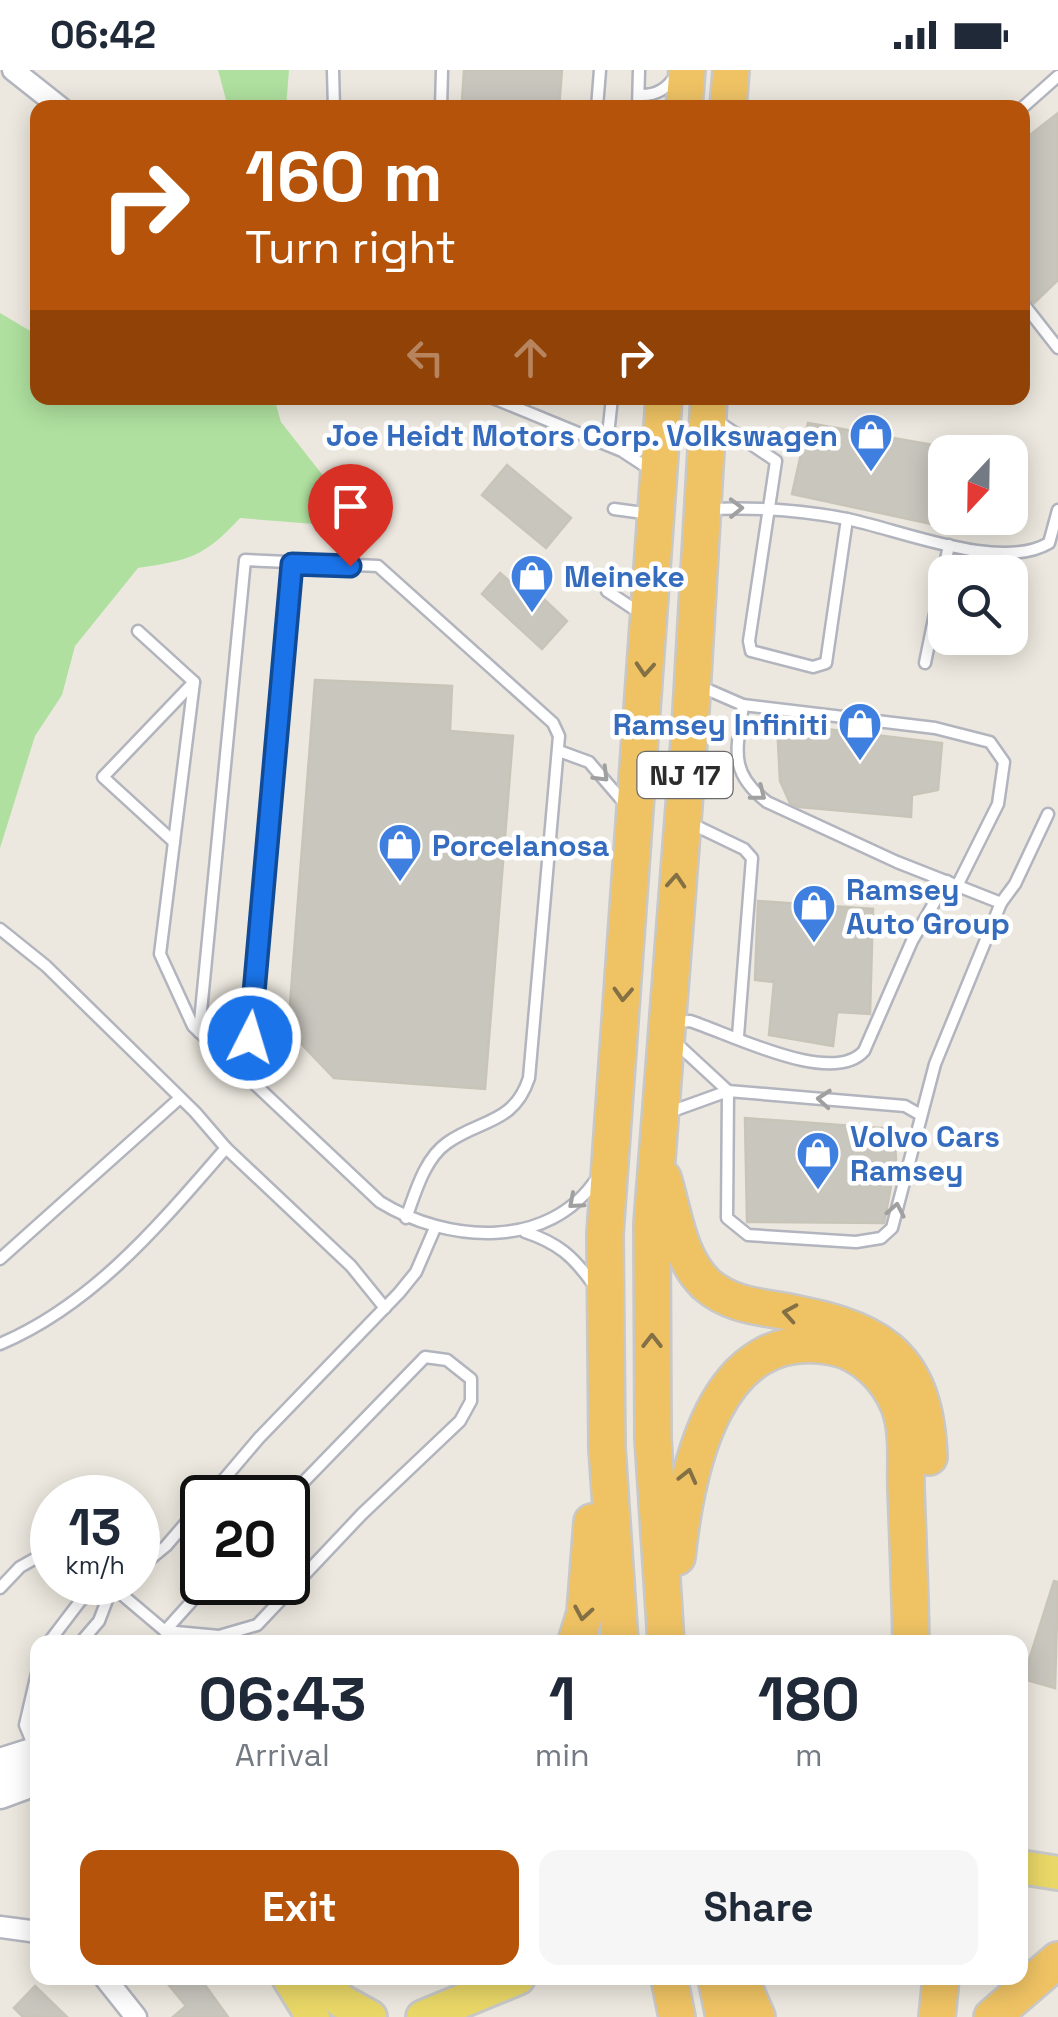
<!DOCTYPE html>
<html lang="en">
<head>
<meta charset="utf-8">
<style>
	:root { --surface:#fff; --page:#f6f6f7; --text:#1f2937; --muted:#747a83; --accent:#b45309 }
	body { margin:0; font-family:"Space Grotesk",sans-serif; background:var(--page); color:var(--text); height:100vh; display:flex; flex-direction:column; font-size:38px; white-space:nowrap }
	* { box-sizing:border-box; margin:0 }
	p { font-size:32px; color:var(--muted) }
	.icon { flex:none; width:55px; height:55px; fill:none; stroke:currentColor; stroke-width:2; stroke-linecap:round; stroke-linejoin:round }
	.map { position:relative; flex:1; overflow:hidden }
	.details { position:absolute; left:30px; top:1565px; width:998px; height:350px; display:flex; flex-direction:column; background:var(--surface); border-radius:20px; box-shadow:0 5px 25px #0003 }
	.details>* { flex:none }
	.banner { position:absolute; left:30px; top:30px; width:1000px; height:305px; border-radius:20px; box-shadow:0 5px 25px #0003; background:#b45309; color:#fff; overflow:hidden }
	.needle { width:65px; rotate:202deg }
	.fabs { position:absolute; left:928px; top:365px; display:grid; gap:20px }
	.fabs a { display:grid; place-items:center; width:100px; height:100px; border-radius:20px; background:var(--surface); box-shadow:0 5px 25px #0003; font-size:50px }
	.speed { position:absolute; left:30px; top:1405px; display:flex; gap:20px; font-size:50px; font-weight:700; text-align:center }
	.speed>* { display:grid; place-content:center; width:130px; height:130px; border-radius:50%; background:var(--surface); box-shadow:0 5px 25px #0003; line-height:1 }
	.speed small { font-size:25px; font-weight:400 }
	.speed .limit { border:5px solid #111; border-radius:15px; background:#fff; color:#111 }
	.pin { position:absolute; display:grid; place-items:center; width:85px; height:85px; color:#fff; margin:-102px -42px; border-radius:50% 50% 50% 0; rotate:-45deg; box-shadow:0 0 10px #0007 }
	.pin .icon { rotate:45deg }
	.me { position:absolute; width:110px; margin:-55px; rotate:5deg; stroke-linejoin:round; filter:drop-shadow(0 0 8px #0008) }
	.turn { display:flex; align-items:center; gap:35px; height:210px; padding:0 50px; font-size:45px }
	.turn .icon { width:130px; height:130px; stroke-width:2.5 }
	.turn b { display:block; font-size:70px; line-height:85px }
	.lanes { display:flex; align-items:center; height:95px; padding:0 50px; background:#0003; justify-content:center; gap:50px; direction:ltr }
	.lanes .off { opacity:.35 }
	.eta { display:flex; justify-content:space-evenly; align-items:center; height:170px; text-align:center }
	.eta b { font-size:60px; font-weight:700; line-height:70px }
	.primary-button { display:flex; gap:20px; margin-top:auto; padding:20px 50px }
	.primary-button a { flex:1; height:115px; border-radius:20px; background:var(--accent); color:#fff; font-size:40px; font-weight:700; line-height:115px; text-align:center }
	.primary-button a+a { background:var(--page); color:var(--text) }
	.status { display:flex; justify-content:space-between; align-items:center; height:70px; padding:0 50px; background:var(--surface); direction:ltr }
	.status svg { height:28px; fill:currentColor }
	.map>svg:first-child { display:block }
	.green { fill:#afe09f }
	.building { fill:#c8c6bd; stroke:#c8c4b8; stroke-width:2.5 }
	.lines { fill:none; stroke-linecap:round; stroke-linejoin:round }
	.service-casing { stroke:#b2b4be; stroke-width:15 }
	.minor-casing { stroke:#b2b4be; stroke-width:25 }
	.secondary-casing { stroke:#b2b4be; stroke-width:35 }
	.primary-casing { stroke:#c8c8c8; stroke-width:38 }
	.trunk-casing { stroke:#c8c8c8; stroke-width:40 }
	.service { stroke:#fff; stroke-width:10 }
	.minor { stroke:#fff; stroke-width:20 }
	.secondary { stroke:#fff; stroke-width:30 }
	.primary { stroke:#e9d767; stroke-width:32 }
	.trunk { stroke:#efc364; stroke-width:35 }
	.oneway { stroke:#a0a0a0 }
	.oneway2 { stroke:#847045 }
	.route-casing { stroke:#114b97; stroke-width:25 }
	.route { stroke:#1a73e8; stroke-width:18 }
	.labels { text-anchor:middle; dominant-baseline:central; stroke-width:9; stroke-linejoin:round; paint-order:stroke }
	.shield { fill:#fff; stroke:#6b6b6b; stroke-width:2.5 }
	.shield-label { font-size:28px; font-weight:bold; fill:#2c2c2c }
	.shop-label { font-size:30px; font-weight:bold; fill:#366cbe; stroke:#fff; text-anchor:start }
</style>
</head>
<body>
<div class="status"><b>06:42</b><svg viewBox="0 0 49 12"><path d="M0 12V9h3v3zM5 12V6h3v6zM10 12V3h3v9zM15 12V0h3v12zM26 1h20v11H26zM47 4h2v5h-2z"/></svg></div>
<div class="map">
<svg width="1058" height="1947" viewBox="0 0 1058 1947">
	<rect width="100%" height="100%" fill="#ece8df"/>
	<g class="green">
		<polygon points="218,0 289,0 286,37 228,37"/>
		<path d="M0 243 37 265 38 328H274L281 352 364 458 240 448C204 487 190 490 138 498L75 576 62 625 35 666 0 778Z"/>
	</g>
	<g class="building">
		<polygon points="464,0 562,0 559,38 462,31"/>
		<polygon points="1058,43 1058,210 1034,233 1022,222 1022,71"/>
		<polygon points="808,353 945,377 945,457 792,424"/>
		<polygon points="507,395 571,448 546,478 482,425"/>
		<polygon points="500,503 539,537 545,530 567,551 542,579 482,524"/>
		<polygon points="315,610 452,616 450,661 513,666 485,1019 334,1008 288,960"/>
		<polygon points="777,653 942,673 938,720 912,725 911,747 799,737 790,733 780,711"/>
		<polygon points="758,831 873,839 870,944 837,942 833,976 769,965 774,912 755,910"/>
		<polygon points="745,1048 894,1059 896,1090 884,1153 747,1152"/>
		<polygon points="1054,1511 1058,1512 1055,1618 1023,1609"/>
		<polygon points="163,1908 200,1908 228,1947 173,1947 186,1936"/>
		<polygon points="35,1916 67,1947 23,1947 14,1938"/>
	</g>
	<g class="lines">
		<defs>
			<g id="service">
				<polyline points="333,0 334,38"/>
				<path d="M639 25C656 26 667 19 676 5"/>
				<polyline points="441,38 442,0"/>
				<polyline points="597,38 600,0"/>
				<polyline points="638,38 639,0"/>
				<polyline points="1022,38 1058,6"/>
				<polyline points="1022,232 1058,278"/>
				<polyline points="493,328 622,381 651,400"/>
				<polyline points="717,351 776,391 749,571 751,581 813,597 826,593 847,449"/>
				<polyline points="607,374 612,328"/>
				<polyline points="614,439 651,444"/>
				<path d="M709 439C756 437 802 440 847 449 901 460 1000 502 1049 473L1058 440"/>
				<polyline points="607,521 643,545"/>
				<path d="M138 561 194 612 160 884 193 956 380 1132C447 1173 549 1181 597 1108"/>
				<polyline points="925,593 949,475"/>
				<polyline points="697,615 743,635 935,658 990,672 1004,692 998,734 957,816"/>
				<path d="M743 635C737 680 728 702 767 732L897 792 1001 833 1015 814 1048 744"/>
				<polyline points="559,681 589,692 626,735"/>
				<polyline points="692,754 744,779 752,788 738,966"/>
				<polyline points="174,772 103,707 194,612"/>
				<path d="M0 859 46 896 195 1042 226 1078C160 1154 94 1234 0 1274"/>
				<path d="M672 952 690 951C731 964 832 1017 864 981L912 871 947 811"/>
				<path d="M199 962 245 490 378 496 553 653 559 666 529 1008C514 1054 481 1049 447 1073 424 1089 415 1124 406 1148"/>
				<polyline points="247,1007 292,494"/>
				<polyline points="667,1043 728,1021 675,972"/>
				<polyline points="919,1044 905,1036 728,1021 727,1148 748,1165 856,1172 881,1168 892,1158 935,994 1001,833"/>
				<polyline points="226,1078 351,1196 385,1238"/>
				<path d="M525 1162C558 1173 573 1186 593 1214"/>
				<polyline points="0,1189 180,1028"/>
				<polyline points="208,1428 259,1368 399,1223 416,1202 435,1158"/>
				<polyline points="138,1499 166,1476 202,1434"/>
				<polyline points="107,1512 165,1561 219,1566 257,1555 362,1444 460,1351 471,1331 471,1309 447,1290 425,1287 288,1428"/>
				<polyline points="0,1518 20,1497 52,1479"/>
				<polyline points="165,1561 209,1512"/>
				<polyline points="49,1572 81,1530 118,1512"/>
				<polyline points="81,1572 99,1551 112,1517"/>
				<polyline points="34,1677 25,1655 38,1599"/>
			</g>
			<g id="minor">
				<polyline points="13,0 61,38"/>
				<polyline points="0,1857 38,1862"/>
				<polyline points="105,1908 136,1947"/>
			</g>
			<g id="secondary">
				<polyline points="0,1694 38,1682"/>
				<polyline points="0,1723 38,1709"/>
			</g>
			<g id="primary">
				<polyline points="1020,1797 1058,1803"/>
				<polyline points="289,1908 313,1947"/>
				<polyline points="321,1908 341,1931 370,1947"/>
				<polyline points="423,1947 518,1908"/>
			</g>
			<g id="trunk">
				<polyline points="684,38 687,0"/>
				<polyline points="728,38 731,0"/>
				<path d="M663 1108C674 1143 678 1187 706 1214 726 1232 751 1236 777 1240 874 1257 925 1279 929 1387"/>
				<path d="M677 1487C686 1402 714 1253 833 1277 863 1283 888 1308 899 1336 909 1361 905 1393 906 1419 908 1470 910 1521 911 1572"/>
				<polyline points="576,1572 585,1543 592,1452"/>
				<polyline points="620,1572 607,1378 605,1164 664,328"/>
				<polyline points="666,1572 653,1369 652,1154 690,658 709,328"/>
				<polyline points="669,1908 677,1947"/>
				<polyline points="716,1908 724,1947"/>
				<polyline points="740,1908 757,1947"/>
				<polyline points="937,1947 941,1908"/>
				<polyline points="992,1947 1058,1890"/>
			</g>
		</defs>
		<use href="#service" class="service-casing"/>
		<use href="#minor" class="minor-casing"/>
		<use href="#secondary" class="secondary-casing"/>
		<use href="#primary" class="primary-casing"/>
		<use href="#trunk" class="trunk-casing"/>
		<use href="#service" class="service"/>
		<use href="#minor" class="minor"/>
		<use href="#secondary" class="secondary"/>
		<use href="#primary" class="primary"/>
		<use href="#trunk" class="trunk"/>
	</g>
	<defs><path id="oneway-chevron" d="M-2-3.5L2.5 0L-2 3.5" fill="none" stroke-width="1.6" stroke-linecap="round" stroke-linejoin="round" transform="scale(2.5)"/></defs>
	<g class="oneway">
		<use href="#oneway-chevron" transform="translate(736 438) rotate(-1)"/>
		<use href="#oneway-chevron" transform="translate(602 705) rotate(45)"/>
		<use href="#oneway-chevron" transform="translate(759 724) rotate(38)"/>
		<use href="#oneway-chevron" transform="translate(824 1029) rotate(-175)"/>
		<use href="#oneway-chevron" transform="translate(575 1132) rotate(139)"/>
		<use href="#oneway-chevron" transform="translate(896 1140) rotate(-79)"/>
	</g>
	<g class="oneway2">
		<use href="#oneway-chevron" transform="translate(645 599) rotate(94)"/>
		<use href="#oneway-chevron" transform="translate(676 811) rotate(-86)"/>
		<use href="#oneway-chevron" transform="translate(623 924) rotate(93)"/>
		<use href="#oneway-chevron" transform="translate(790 1243) rotate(-170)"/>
		<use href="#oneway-chevron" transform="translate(652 1271) rotate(-90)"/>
		<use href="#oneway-chevron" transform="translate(688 1406) rotate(-76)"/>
		<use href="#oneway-chevron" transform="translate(583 1543) rotate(100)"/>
	</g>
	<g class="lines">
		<defs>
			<polyline id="route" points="250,968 292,494 350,496"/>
		</defs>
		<use href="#route" class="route-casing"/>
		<use href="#route" class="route"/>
	</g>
	<defs>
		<symbol id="shop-pin" viewBox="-11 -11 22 30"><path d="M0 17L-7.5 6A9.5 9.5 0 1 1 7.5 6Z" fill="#3f7fe0" stroke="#fff"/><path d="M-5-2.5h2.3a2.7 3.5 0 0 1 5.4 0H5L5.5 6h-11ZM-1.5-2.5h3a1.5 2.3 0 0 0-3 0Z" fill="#fff"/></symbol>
	</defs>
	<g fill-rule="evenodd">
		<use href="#shop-pin" x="846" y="340" width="50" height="68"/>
		<use href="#shop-pin" x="507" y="481" width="50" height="68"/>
		<use href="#shop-pin" x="835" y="629" width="50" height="68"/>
		<use href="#shop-pin" x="375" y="750" width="50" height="68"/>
		<use href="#shop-pin" x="789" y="811" width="50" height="68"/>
		<use href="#shop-pin" x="793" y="1058" width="50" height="68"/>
	</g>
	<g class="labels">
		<rect class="shield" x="637.5" y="682" width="95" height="46" rx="8"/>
		<g class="shield-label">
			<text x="685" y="705">NJ 17</text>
		</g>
		<g class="shop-label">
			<text x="838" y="365" text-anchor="end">Joe Heidt Motors Corp. Volkswagen</text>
			<text x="564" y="506">Meineke</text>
			<text x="828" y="654" text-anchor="end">Ramsey Infiniti</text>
			<text x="432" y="775">Porcelanosa</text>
			<text x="846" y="819">Ramsey<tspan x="846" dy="34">Auto Group</tspan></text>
			<text x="850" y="1066">Volvo Cars<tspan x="850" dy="34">Ramsey</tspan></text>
		</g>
	</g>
</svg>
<div class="fabs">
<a><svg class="needle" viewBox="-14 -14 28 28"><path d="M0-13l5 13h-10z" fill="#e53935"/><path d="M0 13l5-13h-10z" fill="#747a83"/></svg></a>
<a><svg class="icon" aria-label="search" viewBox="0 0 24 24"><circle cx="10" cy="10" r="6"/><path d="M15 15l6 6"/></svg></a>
</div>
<div class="speed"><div>13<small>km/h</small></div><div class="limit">20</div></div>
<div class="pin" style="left:350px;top:496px;background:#d93025"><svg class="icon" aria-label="arrive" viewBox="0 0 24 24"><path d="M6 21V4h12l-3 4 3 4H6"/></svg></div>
<svg class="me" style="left:250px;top:968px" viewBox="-20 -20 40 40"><circle r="17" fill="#1a73e8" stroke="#fff" stroke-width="3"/><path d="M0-11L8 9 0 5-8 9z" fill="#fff"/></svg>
<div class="banner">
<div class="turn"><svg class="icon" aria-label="right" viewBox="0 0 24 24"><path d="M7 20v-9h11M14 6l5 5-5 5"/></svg><div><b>160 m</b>Turn right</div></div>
<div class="lanes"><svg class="icon off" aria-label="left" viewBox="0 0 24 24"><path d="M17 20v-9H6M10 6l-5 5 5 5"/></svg><svg class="icon off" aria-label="ahead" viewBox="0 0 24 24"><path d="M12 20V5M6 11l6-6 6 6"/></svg><svg class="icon" aria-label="right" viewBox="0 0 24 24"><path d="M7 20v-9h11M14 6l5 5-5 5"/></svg></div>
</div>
<section class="details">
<div class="eta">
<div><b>06:43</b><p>Arrival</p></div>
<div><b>1</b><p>min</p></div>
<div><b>180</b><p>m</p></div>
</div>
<div class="primary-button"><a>Exit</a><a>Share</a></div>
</section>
</div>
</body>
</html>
